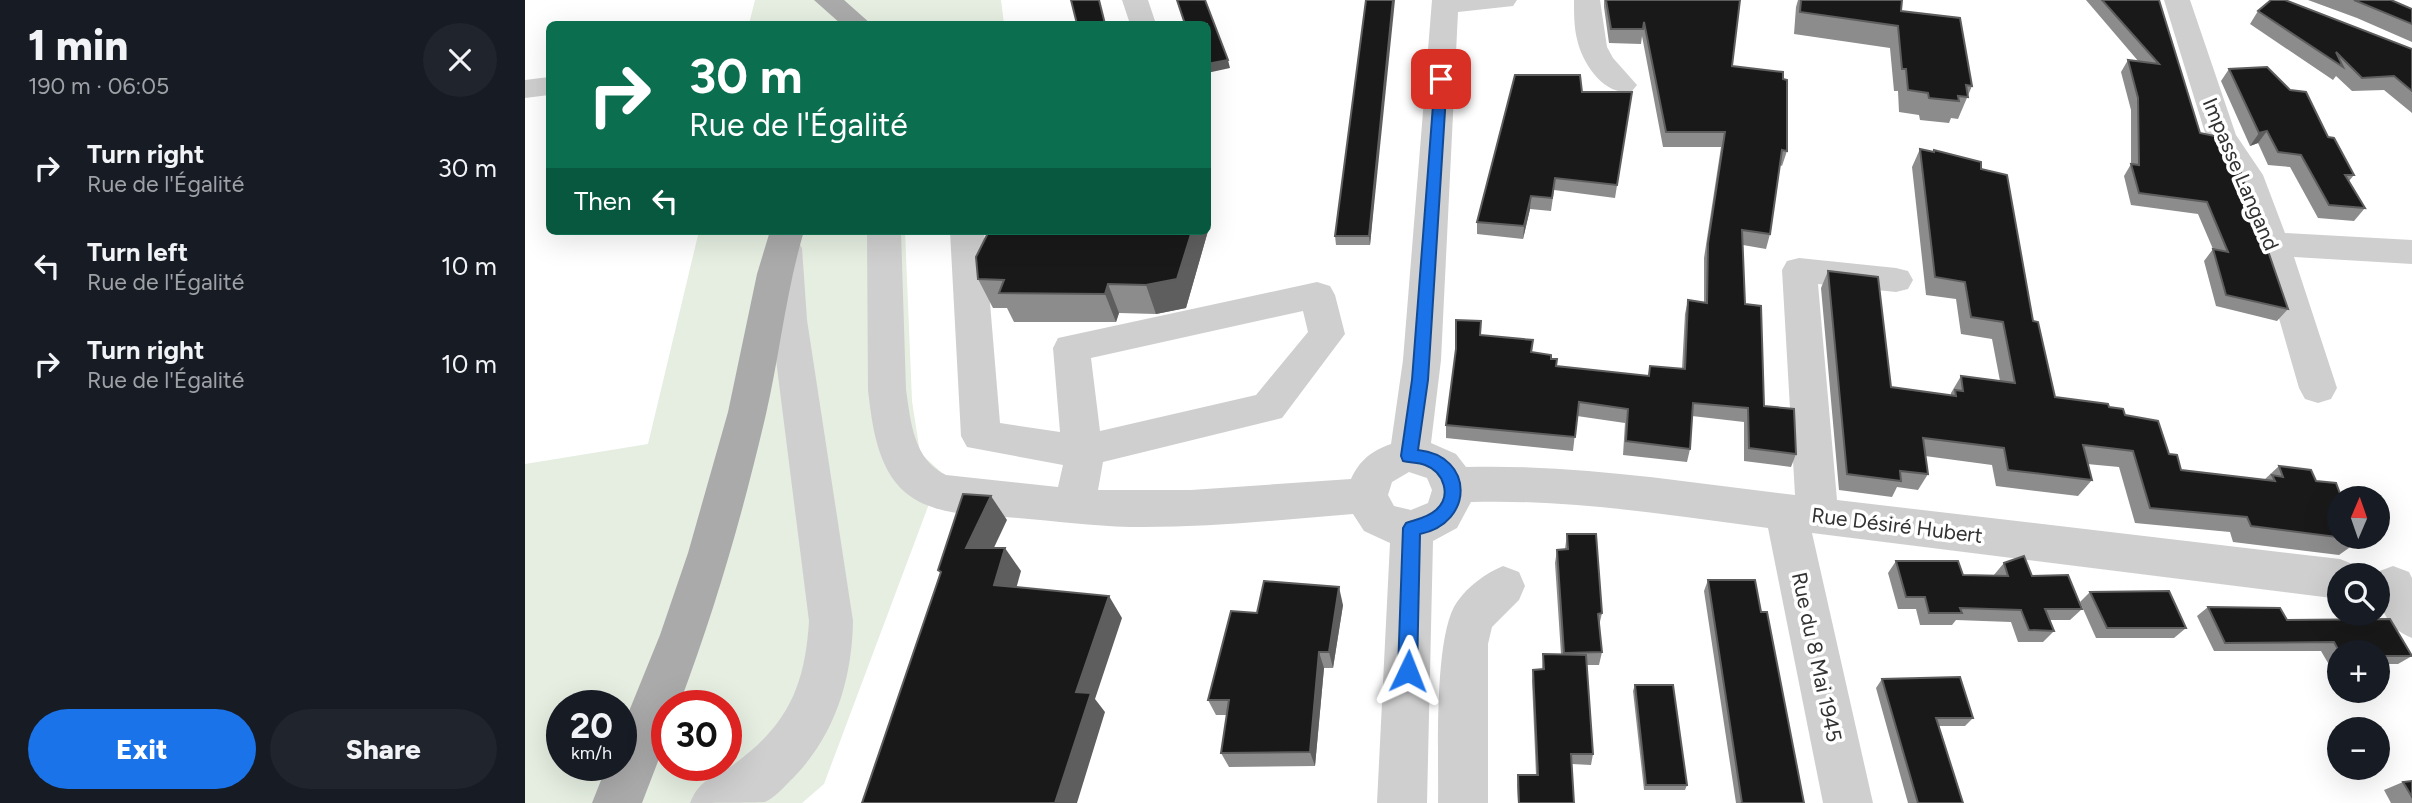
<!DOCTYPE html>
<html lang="en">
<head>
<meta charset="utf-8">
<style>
	:root { --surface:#171b24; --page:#20242c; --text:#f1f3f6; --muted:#9ea1a6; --accent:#1a73e8 }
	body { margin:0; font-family:Figtree,sans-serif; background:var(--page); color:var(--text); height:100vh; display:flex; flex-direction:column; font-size:26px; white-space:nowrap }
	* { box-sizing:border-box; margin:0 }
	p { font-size:23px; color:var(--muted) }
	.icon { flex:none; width:38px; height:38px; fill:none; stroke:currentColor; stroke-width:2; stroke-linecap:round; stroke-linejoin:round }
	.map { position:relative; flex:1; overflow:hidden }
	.side { display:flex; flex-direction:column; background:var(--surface); width:525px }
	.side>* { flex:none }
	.guide { position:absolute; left:21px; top:21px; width:665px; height:214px; border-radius:10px; box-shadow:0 7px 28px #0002; background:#0b6e4f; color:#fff; overflow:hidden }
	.needle { width:46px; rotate:2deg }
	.controls { position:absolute; left:1802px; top:486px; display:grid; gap:14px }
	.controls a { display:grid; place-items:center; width:63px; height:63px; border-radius:50%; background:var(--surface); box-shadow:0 7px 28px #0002; font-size:35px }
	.speed { position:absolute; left:21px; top:690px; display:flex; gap:14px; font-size:35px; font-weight:700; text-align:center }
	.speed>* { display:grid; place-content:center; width:91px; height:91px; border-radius:50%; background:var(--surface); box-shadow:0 7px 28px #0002; line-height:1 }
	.speed small { font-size:18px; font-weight:400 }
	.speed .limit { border:10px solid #d22; background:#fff; color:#111 }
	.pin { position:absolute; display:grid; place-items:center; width:60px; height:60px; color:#fff; margin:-30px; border-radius:14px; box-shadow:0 4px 10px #0006 }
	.me { position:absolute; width:77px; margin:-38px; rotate:2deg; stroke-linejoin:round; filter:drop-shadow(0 0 5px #0008) }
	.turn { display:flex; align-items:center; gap:24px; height:147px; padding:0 28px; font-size:32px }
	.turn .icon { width:91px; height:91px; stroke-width:2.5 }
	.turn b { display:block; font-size:49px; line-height:60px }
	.then { display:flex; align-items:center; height:66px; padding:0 28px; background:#0003; gap:14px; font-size:26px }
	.round { display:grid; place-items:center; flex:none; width:74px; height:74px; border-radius:37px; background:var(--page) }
	.headline { display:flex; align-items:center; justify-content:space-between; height:119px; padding:0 28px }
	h1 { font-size:42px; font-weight:800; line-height:52px }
	.action { display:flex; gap:14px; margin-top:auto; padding:14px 28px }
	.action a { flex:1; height:80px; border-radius:42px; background:var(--accent); color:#fff; font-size:28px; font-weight:800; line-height:80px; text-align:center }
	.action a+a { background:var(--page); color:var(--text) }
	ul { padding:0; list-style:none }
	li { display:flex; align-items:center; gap:21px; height:98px; padding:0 28px }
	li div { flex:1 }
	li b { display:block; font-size:26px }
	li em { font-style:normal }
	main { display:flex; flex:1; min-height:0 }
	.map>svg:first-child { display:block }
	.green { fill:#e5eee1; fill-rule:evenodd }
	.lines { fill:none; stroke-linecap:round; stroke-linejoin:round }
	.minor { fill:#cfcfcf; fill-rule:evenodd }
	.major { fill:#aaa; fill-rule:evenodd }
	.wall { fill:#8c8c8c }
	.shaded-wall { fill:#5e5e5e }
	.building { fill:#191919; stroke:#5e5e5e; stroke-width:2 }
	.route { fill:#1a73e8; stroke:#114b97; stroke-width:2 }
	.labels { text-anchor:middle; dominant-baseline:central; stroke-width:7; stroke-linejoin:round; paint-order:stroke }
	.street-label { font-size:21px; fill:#323232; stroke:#fff }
</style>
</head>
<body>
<main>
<section class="side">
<div class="headline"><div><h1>1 min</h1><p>190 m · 06:05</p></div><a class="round"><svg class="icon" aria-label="close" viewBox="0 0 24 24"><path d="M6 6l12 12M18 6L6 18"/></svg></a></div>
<ul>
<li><svg class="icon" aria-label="right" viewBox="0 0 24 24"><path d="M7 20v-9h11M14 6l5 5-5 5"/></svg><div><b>Turn right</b><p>Rue de l'Égalité</p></div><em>30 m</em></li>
<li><svg class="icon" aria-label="left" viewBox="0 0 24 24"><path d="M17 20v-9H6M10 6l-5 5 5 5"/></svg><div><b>Turn left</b><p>Rue de l'Égalité</p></div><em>10 m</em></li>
<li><svg class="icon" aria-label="right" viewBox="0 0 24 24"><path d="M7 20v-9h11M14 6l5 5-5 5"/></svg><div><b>Turn right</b><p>Rue de l'Égalité</p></div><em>10 m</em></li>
</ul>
<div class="action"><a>Exit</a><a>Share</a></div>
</section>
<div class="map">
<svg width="1887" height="803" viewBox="0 0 1887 803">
	<rect width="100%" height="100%" fill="#fff"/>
	<g class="green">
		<polygon points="230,0 476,0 479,24 224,24"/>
		<path d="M174 231H380L387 401 395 453 416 472 299 784 277 803H0V464L123 444ZM37 705H96V765H37ZM142 705H201V765H142Z"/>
	</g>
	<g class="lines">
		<g class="minor">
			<polygon points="597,0 623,0 631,24 605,24"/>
			<path d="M907 0H992L988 6 933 12 916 360 906 443 931 454 941 467C1051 464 1161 482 1270 495L1257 270 1262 261 1274 258 1371 268 1383 271 1388 280 1383 289 1371 292 1293 284 1312 500 1815 559 1830 565 1835 576H1815V599L1287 533 1348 803H1298L1243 528C1145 515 1046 499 946 502L932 528 908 541 902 803H852L865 543 839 531 828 514C754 520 679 528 605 527 567 526 530 521 493 518 457 515 410 517 381 493 352 469 347 424 343 390L342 231H376L381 390C386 422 388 459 421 475L533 487 538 465 442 447 436 436 425 231H459L475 423 535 432 528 348 533 338 792 282 805 286 810 295 820 334 757 418 578 462 573 490H666L826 479C835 460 846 451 866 444L878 360ZM778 311 783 332 731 395 575 431 566 358ZM884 472 902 478 907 490 903 503 886 510 869 506 863 495 867 482Z"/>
			<path d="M1049 0H1075L1082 47 1088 58 1112 85 1107 91C1081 98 1057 64 1052 39 1049 27 1049 13 1049 0Z"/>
			<polygon points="1639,0 1665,0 1711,135 1738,175 1760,233 1887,240 1887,264 1769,257 1812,388 1806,399 1793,403 1780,399 1774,388 1743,280 1706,175 1681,136"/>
			<polygon points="24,77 24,95 0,98 0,80"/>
			<path d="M260 236 272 240 277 248 282 320 328 621C327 681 309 738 265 781 258 788 249 798 240 802 230 803 180 803 165 803 176 777 187 780 208 765 262 726 280 687 284 621L246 320 243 248 248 240Z"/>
			<path d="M978 566 994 572 1000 586 994 600 967 627 963 644V803H913C914 757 908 636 932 602 943 586 961 573 978 566Z"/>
			<path d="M1868 566 1884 572 1887 578V638C1859 627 1853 604 1853 576H1851L1852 572Z"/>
		</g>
		<g class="major">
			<polygon points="289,0 319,0 346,24 316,24"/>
			<path d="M245 231H279C261 291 255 353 241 414 218 513 190 610 154 705H142V738L117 803H67L82 765H96V731L135 635 163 553 203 412 232 274Z"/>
		</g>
	</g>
	<g class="wall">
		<polygon points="1079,0 1215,0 1207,66 1258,79 1262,151 1257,166 1255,165 1245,234 1241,249 1218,245 1220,304 1239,406 1271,454 1266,467 1219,461 1219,422 1167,416 1165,449 1162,462 1098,455 1100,423 1052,416 1048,451 921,438 921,425 956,335 1008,340 1007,352 1026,359 1031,366 1123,376 1125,366 1157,369 1160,314 1163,300 1179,302 1179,258 1196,147 1138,147 1117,36 1116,44 1084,43 1079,7"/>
		<polygon points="1273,0 1377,0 1376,11 1447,86 1433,119 1426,118 1424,123 1395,120 1394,115 1374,112 1373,91 1369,91 1365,48 1269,34 1271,7"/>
		<polygon points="1561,0 1634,0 1675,133 1763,309 1752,321 1691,306 1679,261 1688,249 1673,214 1606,205 1599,176 1606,164 1606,110 1596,72 1603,60 1614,62"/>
		<polygon points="1783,0 1866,0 1887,9 1887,42 1832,18"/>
		<polygon points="1733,11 1887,49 1887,113 1859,90 1827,91 1811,76 1808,80 1725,24"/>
		<polygon points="1704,69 1803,137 1829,175 1824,181 1840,208 1829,221 1793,218 1765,167 1743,165 1733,143 1725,146 1696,81"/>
		<polygon points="1057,92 1107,92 1090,198 1029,190 1026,211 1005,209 998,239 952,234 952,222"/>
		<polygon points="1395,149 1456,169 1508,321 1530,397 1584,407 1600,415 1644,454 1656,470 1739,480 1754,466 1791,481 1835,540 1814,555 1708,542 1705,532 1610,523 1594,467 1562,464 1567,480 1553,496 1471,486 1467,465 1400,456 1403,474 1393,490 1372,487 1367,497 1314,490 1296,288 1303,271 1366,387 1426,395 1426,393 1436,376 1475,381 1467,339 1436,334 1431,299 1401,295 1387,167"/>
		<polygon points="853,157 845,245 811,245 810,236"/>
		<polygon points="682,214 685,224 661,308 631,314 594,313 591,322 489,322 482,308 468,308 453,279 682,231"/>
		<polygon points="1042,534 1077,613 1074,626 1077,652 1074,665 1062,665 1068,754 1066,765 1047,764 1049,803 993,803 992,785 993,775 1011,775 1007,681 1008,670 1017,669 1018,654 1036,654 1030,563 1032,550 1040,549"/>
		<polygon points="1371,561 1438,575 1468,576 1479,563 1507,576 1557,609 1545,620 1525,620 1529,631 1518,642 1493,642 1486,622 1431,620 1427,625 1395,625 1391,609 1373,609 1363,573"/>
		<polygon points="1183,580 1236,612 1279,803 1211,803 1179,591"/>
		<polygon points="1565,592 1661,628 1649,638 1571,638 1555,602"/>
		<polygon points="818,605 808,668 799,668 790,766 704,767 696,753 702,715 691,715 683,700 732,613"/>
		<polygon points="1683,607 1762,620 1887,656 1873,664 1854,664 1858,672 1853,675 1853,653 1815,653 1815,680 1813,680 1796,651 1689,651 1672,616"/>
		<polygon points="1357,679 1448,718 1440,726 1414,726 1438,803 1383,803 1351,688"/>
		<polygon points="1110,685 1162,785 1160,790 1119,790 1108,691"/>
		<polygon points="1887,781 1887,803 1866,803 1859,790 1878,782"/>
	</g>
	<g class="shaded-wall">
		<polygon points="868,0 870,0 845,245 844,236"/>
		<polygon points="703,60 705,68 682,73 682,64"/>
		<polygon points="1742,131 1733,143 1725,146 1734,133"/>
		<polygon points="1006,196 1005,209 998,239 999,226"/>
		<polygon points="682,214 685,224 661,308 631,314 621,285 667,231 682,231"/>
		<polygon points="583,284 594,313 591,322 580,294"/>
		<polygon points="466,496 482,520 458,571 441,548"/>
		<polygon points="480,548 496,571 486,607 469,585"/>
		<polygon points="814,587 818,605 808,668 804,652"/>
		<polygon points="584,596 597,618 570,699 580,712 552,803 530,803 551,692"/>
		<polygon points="794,652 799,668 790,766 785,752"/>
	</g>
	<g class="building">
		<polygon points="546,0 574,0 580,24 552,24"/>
		<polygon points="652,0 680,0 703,60 682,64 682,24 660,24"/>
		<polygon points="841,0 868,0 844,236 810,236"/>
		<polygon points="1081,0 1215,0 1207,66 1258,72 1258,79 1262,80 1262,151 1257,150 1245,234 1217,230 1220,304 1236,306 1239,406 1269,409 1271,454 1224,448 1223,408 1168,403 1165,449 1101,441 1103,409 1054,402 1050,437 921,425 931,349 931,320 956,321 955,335 1008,340 1006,352 1026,355 1026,359 1032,359 1031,366 1124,376 1125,366 1160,369 1163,300 1182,303 1183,243 1200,132 1141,132 1119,22 1118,29 1086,29"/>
		<polygon points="1276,0 1377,0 1376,11 1435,18 1447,86 1441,85 1443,97 1433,96 1434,101 1404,98 1403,93 1383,90 1381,69 1377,69 1373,26 1275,12"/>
		<polygon points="1577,0 1634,0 1675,133 1694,137 1713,164 1763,309 1701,295 1688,249 1703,252 1682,202 1614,193 1606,164 1614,165 1613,98 1603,60 1634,64"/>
		<polygon points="1746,0 1760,0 1887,49 1887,91 1869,76 1837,78 1811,52 1818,67 1733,11"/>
		<polygon points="1829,0 1866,0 1887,9 1887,24"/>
		<polygon points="1742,67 1765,90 1781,92 1803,137 1809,138 1829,175 1820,175 1840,208 1804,205 1776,155 1753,152 1742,131 1734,133 1704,69"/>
		<polygon points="990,75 1055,75 1057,92 1107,92 1092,185 1030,178 1027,198 1006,196 999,226 952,222"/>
		<polygon points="1395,149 1409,152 1409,150 1456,162 1456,169 1482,175 1508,321 1513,322 1530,397 1583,404 1584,407 1598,409 1600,415 1633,421 1644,454 1652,455 1656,470 1750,481 1747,475 1758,477 1754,466 1786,470 1791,481 1811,483 1817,499 1815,499 1815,537 1833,537 1835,540 1726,526 1722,517 1625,508 1608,451 1558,445 1567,480 1483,470 1479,448 1398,438 1403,474 1375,471 1376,481 1322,474 1303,271 1353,277 1366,387 1431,396 1430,390 1438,391 1436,376 1490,383 1478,322 1446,317 1440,282 1410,277"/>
		<polygon points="464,231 667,231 652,279 621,285 583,284 580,294 474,293 479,280 453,279 451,257"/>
		<polygon points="438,494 466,496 441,548 480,548 469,585 584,596 551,692 566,693 530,803 337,803 416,572 413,570"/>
		<polygon points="1042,534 1071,534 1077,613 1073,614 1077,652 1039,653 1032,550 1043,549"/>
		<polygon points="1499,556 1507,576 1543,575 1557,609 1520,609 1529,631 1504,630 1496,610 1435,608 1437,613 1404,613 1400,597 1381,597 1371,561 1433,561 1438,575 1483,576 1479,563"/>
		<polygon points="1183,580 1230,580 1236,612 1242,612 1279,803 1217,803"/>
		<polygon points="739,581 814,587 804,652 794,652 785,752 696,753 704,700 683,700 706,611 732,613"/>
		<polygon points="1644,591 1661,628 1582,628 1565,592"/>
		<polygon points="1683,607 1755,608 1762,620 1865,619 1887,656 1853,656 1853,653 1815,653 1809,642 1700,643"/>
		<polygon points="1018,654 1061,655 1068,754 1046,754 1049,803 994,803 993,775 1013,775 1008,670 1019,669"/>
		<polygon points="1853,664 1858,672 1853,672"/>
		<polygon points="1435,677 1448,718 1411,718 1438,803 1393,803 1357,679"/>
		<polygon points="1110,685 1148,685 1162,785 1121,785"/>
		<polygon points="1887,781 1887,797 1878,782"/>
	</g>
	<path class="route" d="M916 76 922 79 903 380 893 450C950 456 949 523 895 534L892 671 889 677 883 680 876 677 873 671 878 528 881 523C892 519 902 518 911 510 927 496 919 472 900 465 893 462 885 463 878 461L876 456 887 380 910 79Z"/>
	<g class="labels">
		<g class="street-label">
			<text transform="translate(1716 174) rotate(67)">Impasse Langand</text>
			<text transform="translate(1372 525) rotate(7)">Rue Désiré Hubert</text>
			<text transform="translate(1292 657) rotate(78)">Rue du 8 Mai 1945</text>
		</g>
	</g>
</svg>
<div class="controls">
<a><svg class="needle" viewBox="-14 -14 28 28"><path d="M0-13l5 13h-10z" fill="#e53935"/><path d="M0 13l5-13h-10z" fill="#9ea1a6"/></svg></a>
<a><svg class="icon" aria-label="search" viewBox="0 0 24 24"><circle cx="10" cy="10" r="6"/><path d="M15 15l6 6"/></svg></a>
<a>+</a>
<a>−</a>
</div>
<div class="speed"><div>20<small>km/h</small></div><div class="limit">30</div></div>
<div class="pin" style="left:916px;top:79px;background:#d93025"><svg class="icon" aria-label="arrive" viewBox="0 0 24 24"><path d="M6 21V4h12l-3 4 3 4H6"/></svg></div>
<svg class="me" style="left:883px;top:671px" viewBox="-20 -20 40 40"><path d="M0-17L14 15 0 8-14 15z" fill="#1a73e8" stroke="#fff" stroke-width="4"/></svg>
<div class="guide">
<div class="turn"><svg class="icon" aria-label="right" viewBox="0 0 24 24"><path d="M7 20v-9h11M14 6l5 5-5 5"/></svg><div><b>30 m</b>Rue de l'Égalité</div></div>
<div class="then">Then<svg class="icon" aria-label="left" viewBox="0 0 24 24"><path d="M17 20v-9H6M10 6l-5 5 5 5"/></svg></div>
</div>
</div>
</main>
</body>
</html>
